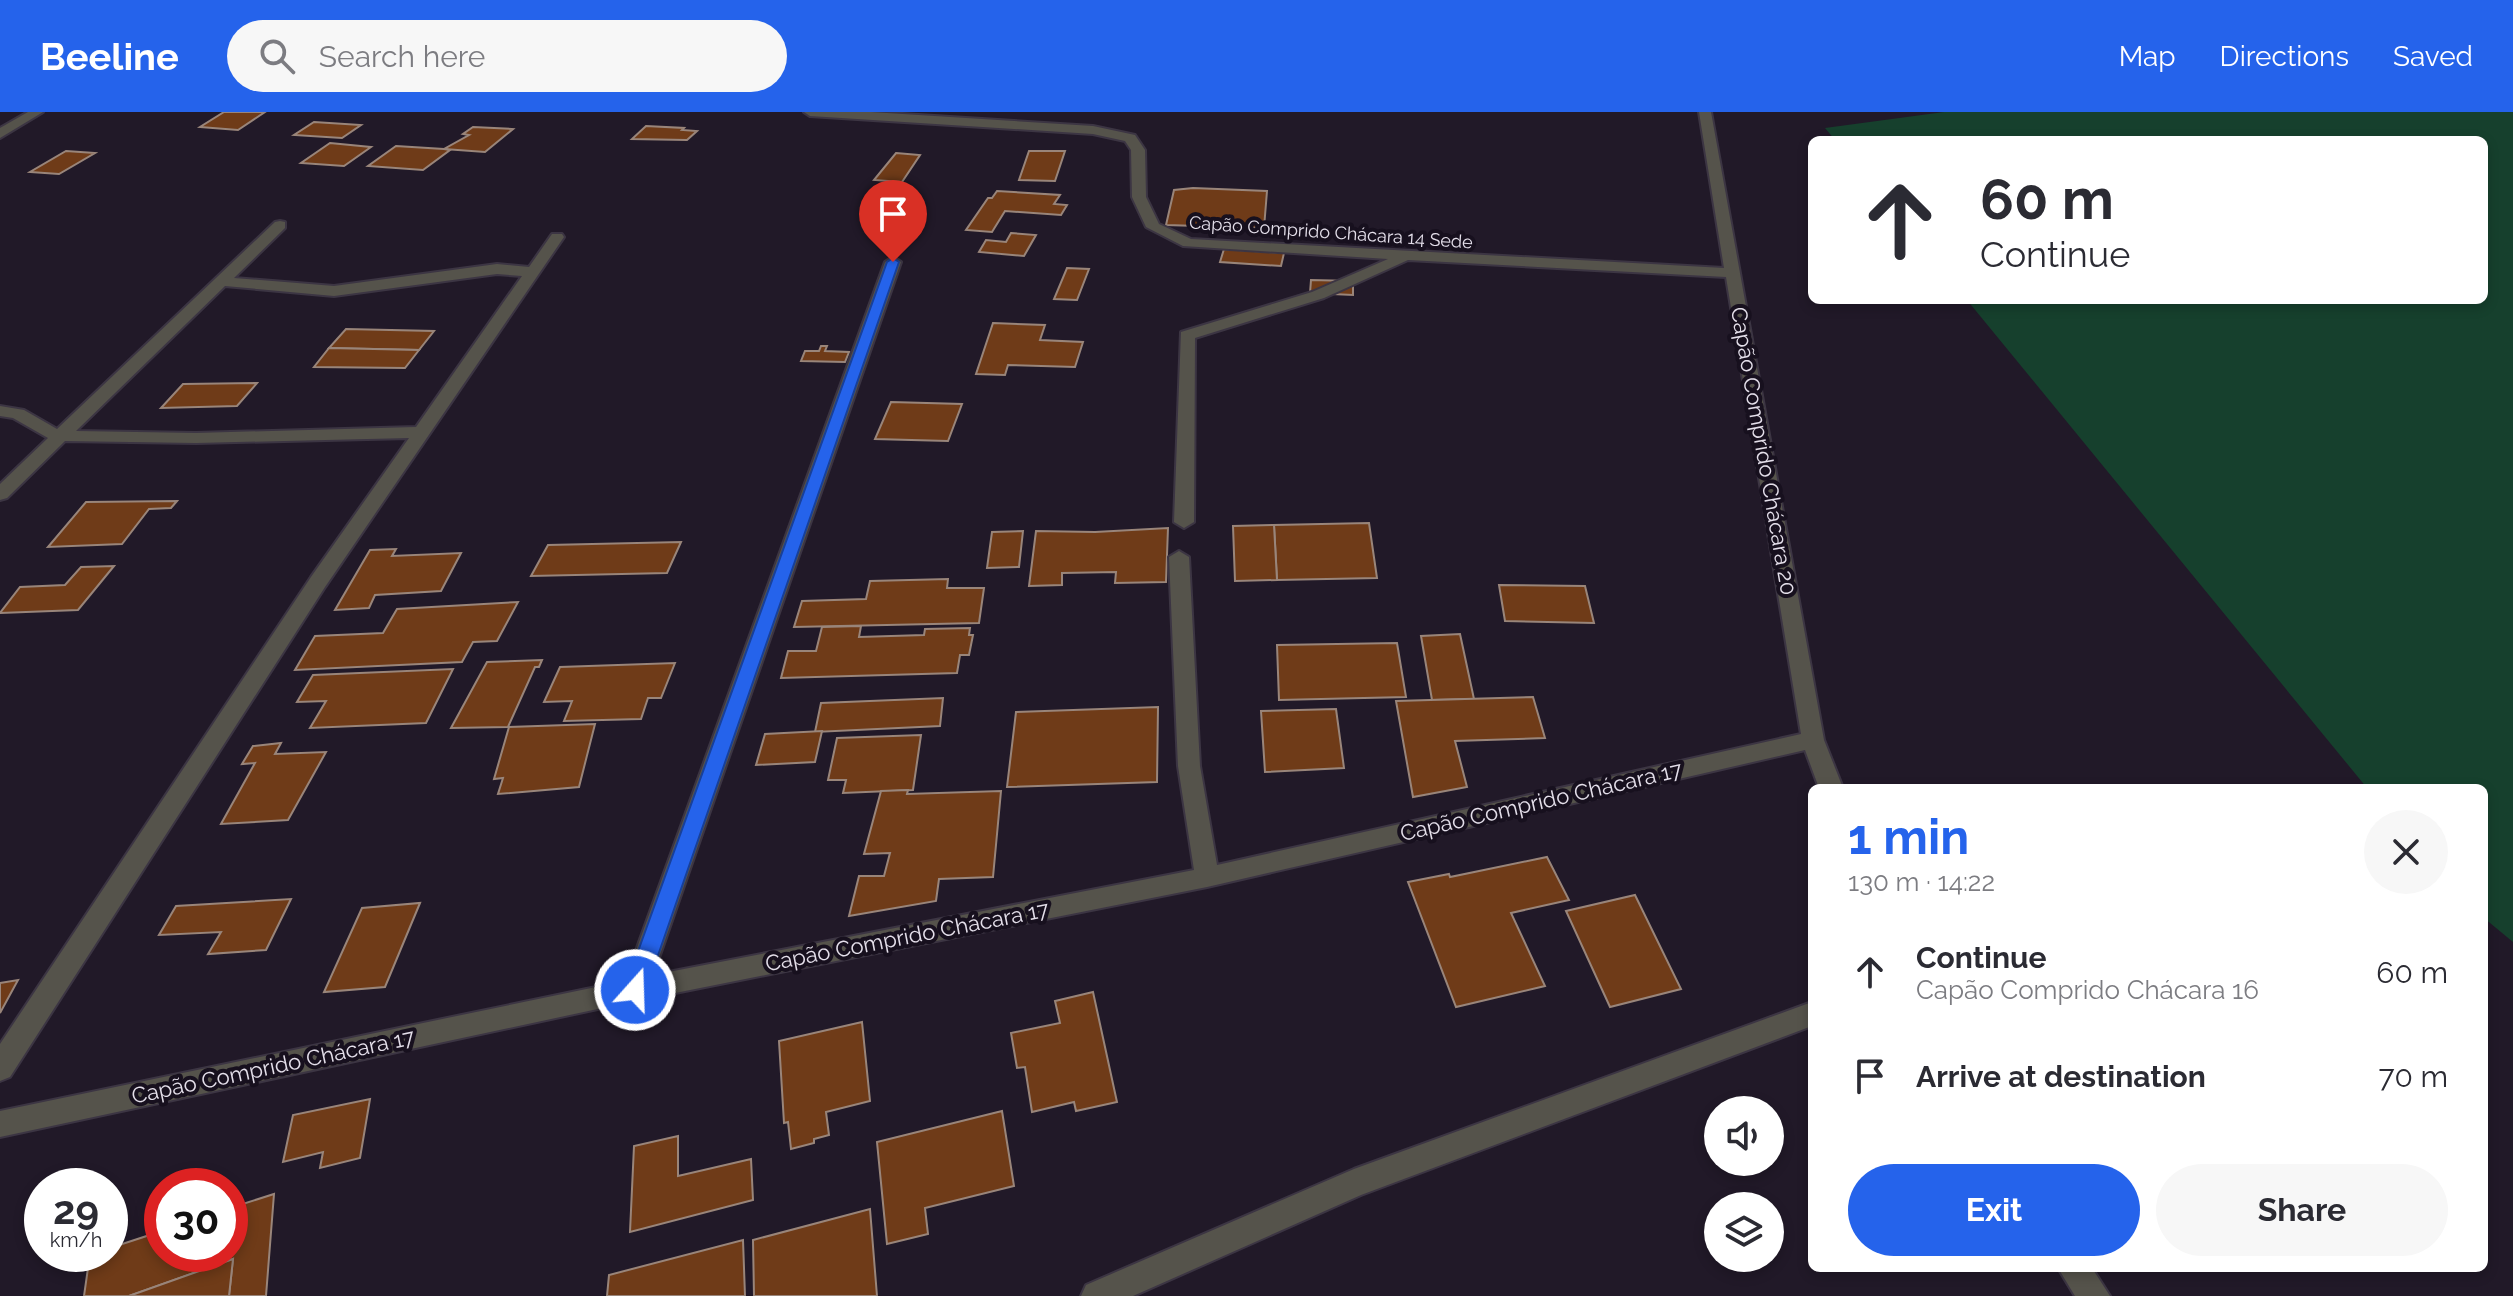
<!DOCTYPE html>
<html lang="en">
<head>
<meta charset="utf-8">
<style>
	:root { --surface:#fff; --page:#f7f7f7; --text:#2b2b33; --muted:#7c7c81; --accent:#2563eb }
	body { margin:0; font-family:Raleway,sans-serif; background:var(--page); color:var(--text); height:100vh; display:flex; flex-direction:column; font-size:30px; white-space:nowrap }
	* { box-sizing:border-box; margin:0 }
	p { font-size:26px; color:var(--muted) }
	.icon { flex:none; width:44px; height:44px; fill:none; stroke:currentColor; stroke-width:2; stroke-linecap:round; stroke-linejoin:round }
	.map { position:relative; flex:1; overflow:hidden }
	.drawer { position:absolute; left:1808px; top:672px; width:680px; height:488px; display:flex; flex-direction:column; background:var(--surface); border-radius:12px; box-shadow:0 4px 12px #0003 }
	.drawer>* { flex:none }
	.top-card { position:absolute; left:1808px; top:24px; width:680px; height:168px; border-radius:12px; box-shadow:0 4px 12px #0003; background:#fff; color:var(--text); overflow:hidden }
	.controls { position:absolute; left:1704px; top:984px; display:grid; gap:16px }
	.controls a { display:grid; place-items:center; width:80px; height:80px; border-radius:50%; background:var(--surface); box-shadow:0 4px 12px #0003; font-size:40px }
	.speed { position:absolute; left:24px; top:1056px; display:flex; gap:16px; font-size:40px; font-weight:700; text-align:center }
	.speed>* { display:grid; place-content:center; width:104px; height:104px; border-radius:50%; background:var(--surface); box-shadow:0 4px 12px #0003; line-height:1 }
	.speed small { font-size:20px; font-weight:400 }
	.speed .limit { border:12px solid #d22; background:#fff; color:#111 }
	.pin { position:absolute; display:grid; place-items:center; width:68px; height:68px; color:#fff; margin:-82px -34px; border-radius:50% 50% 50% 0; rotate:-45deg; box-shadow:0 0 8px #0007 }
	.pin .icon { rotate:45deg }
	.me { position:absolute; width:88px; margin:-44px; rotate:20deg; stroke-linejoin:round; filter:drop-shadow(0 0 6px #0008) }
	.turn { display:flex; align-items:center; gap:28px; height:168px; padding:0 40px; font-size:36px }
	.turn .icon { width:104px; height:104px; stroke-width:2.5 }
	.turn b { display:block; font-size:56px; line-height:68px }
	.round { display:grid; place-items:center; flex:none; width:84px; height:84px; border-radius:42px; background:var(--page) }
	.overview { display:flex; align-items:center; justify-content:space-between; height:136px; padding:0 40px }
	h1 { font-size:48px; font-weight:700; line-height:60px; color:var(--accent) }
	.cta { display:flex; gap:16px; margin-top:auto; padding:16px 40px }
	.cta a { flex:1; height:92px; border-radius:48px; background:var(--accent); color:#fff; font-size:32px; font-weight:700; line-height:92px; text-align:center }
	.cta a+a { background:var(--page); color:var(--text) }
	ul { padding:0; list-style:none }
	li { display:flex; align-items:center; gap:24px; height:104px; padding:0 40px }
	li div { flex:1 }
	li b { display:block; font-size:30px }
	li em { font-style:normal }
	header { display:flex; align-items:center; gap:48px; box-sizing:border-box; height:112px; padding:0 40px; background:var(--accent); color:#fff }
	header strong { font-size:38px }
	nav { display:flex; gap:44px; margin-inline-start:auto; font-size:28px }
	.search { width:560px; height:72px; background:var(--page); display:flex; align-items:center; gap:20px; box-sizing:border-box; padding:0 28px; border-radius:44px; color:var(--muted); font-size:30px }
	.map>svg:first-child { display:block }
	.green { fill:#16402d }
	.building { fill:#6f3b18; stroke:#99857a; stroke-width:2 }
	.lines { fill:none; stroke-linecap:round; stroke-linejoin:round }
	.minor-casing { stroke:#3c3543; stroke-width:4 }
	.minor { fill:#55534b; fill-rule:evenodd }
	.route { fill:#2563eb; stroke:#184099; stroke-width:2 }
	.labels { text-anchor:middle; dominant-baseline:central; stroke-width:8; stroke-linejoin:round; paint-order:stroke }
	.far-street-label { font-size:18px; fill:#e4dfea; stroke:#17101e }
	.street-label { font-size:22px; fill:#e4dfea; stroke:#17101e }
</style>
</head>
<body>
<header>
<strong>Beeline</strong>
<div class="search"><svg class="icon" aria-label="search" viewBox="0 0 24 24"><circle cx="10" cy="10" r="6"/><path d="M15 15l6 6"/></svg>Search here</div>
<nav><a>Map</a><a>Directions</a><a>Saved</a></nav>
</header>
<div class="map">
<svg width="2513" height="1184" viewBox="0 0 2513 1184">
	<rect width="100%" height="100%" fill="#211928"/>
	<polygon class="green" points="1944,0 2513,0 2513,830 2484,806 2484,676 2367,676 1967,188 2484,188 2484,28 1835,28 1825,16"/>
	<g class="building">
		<polygon points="224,0 265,0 238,18 200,15"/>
		<polygon points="314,10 361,13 342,26 294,23"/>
		<polygon points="646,14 684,16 682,18 697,19 687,28 632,27"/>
		<polygon points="473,15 513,17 485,40 444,37 469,23 463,22"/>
		<polygon points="330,31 371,35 344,54 301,51"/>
		<polygon points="396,34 444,37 450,38 423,58 368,54"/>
		<polygon points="66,39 95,41 59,62 30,60"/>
		<polygon points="1029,39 1065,39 1055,69 1019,68"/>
		<polygon points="896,41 920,43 902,70 874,68"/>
		<polygon points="1193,76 1267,79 1264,116 1166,113 1174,78"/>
		<polygon points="997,79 1060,83 1054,92 1067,93 1061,103 1005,99 992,120 966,118 988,86 992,86"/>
		<polygon points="1011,121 1036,123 1024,144 979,140 986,128 1006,130"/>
		<polygon points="1224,137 1284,141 1281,154 1220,150"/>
		<polygon points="1067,156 1089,157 1077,188 1054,187"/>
		<polygon points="1311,168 1353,169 1353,183 1310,181"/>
		<polygon points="993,211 1045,213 1040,228 1083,230 1075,255 1008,253 1005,263 976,262"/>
		<polygon points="346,217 434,219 419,238 329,236"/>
		<polygon points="821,234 827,234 825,239 849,240 845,250 801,249 805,239 819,239"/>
		<polygon points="329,236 419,238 405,256 314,255"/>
		<polygon points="257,271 237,294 161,296 183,272"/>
		<polygon points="891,290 962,292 948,329 875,327"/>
		<polygon points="177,389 171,396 149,397 122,432 48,435 86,390"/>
		<polygon points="1369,411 1377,466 1277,468 1274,413"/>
		<polygon points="1274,413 1277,468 1235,469 1233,414"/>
		<polygon points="1168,416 1166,470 1115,471 1116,460 1062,461 1062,473 1029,474 1036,419 1095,420"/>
		<polygon points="1023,419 1019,455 987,456 992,420"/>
		<polygon points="681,430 667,461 531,464 548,433"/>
		<polygon points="396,437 392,444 461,441 441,479 375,483 369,496 335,498 370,438"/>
		<polygon points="114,454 78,498 0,501 20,475 65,473 81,455"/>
		<polygon points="948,467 947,476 984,476 979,511 794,515 802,489 866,487 870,469"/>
		<polygon points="1499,473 1585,474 1594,511 1505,509"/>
		<polygon points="518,490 497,529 473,530 462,550 295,558 315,524 383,521 397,497"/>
		<polygon points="861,514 859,525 924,523 925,517 970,516 969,523 973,523 969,543 960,543 957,561 781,566 788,539 816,539 822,515"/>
		<polygon points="1460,522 1474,587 1432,588 1421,524"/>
		<polygon points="1397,531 1406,585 1279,588 1277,533"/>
		<polygon points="542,548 539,555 535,555 508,615 451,616 487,550"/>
		<polygon points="675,551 661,586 648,586 641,607 564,609 572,589 544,590 560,555"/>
		<polygon points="453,557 426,611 310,616 326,589 297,590 313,563"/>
		<polygon points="1533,585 1545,626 1455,629 1467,675 1413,685 1396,589"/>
		<polygon points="943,586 940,614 815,620 821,591"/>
		<polygon points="1158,595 1157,670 1007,675 1016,600"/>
		<polygon points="1336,597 1344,656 1265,660 1261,599"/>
		<polygon points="595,612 579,675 498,682 503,666 494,667 509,615"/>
		<polygon points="822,619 815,650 756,653 765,622"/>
		<polygon points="921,623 913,678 843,681 846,668 828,668 837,626"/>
		<polygon points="281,631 275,642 326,640 288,708 221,712 255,651 242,652 253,634"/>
		<polygon points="908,678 907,682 1001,679 993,765 939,767 936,789 849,804 859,764 884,764 890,741 864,742 881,679"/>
		<polygon points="1547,745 1569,788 1511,801 1545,874 1456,895 1408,770 1449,762 1450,765"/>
		<polygon points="1635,783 1681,877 1610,895 1566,799"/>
		<polygon points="291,787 266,838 208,842 221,820 159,823 176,794"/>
		<polygon points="420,791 385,875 324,880 362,796"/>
		<polygon points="18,868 0,901 0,871"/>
		<polygon points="1093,880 1117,990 1076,999 1074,990 1032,1000 1025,955 1017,956 1011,921 1060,911 1055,889"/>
		<polygon points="862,910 870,989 826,1000 829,1023 814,1027 814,1031 791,1037 788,1010 784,1011 779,929"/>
		<polygon points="370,987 360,1046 320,1056 323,1040 283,1050 293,1003"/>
		<polygon points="1002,999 1014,1074 925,1096 928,1122 887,1132 877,1030"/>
		<polygon points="678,1024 678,1064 751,1047 753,1088 630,1120 634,1034"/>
		<polygon points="274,1082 266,1184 229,1184 233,1147 129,1184 84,1184 90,1142 110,1142 110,1136 162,1119 162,1142 230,1142 230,1096"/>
		<polygon points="870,1097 877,1184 754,1184 753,1128"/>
		<polygon points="743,1128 745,1184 607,1184 609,1163"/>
		<polygon points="233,1147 229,1184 129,1184"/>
	</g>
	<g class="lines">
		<defs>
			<g id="minor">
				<polygon points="28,0 43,0 0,26 0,16"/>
				<polygon points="804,0 871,0 1093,14 1135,23 1145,38 1146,85 1159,112 1191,127 1724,156 1699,0 1711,0 1824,628 1843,676 1819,676 1805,638 1207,775 635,889 0,1025 0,999 625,869 885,150 893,145 901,150 653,863 1194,758 1178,654 1169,445 1179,439 1189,445 1200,654 1217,753 1801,622 1726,165 1408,148 1324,186 1195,226 1194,410 1184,416 1174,410 1181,220 1312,180 1388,147 1183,134 1146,115 1132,85 1131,38 1125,29 1093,22 810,4"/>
				<path d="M280 109 285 110V116L234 166 334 174 497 152 529 155 552 122H562L564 125 325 475 10 965 0 969V932L311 465 409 326 196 331 65 329 7 386 0 388V372L48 326 13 306 0 304V294L24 298 57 317 275 110ZM497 162 522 164 416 315 196 321 76 319 225 174 334 184Z"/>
				<polygon points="1812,890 1812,914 1361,1083 1133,1184 1081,1184 1086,1173 1354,1057"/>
				<polygon points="2058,1156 2092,1156 2110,1184 2075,1184"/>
			</g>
		</defs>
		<use href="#minor" class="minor-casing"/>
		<use href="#minor" class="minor"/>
	</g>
	<polygon class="route" points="893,146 899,150 646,878 643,884 635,887 628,884 624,878 887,150"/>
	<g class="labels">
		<g class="far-street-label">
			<text transform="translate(1331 120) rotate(4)">Capão Comprido Chácara 14 Sede</text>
		</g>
		<g class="street-label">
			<text transform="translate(1764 339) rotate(80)">Capão Comprido Chácara 20</text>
			<text transform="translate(1541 689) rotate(-13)">Capão Comprido Chácara 17</text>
			<text transform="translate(907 824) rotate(-11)">Capão Comprido Chácara 17</text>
			<text transform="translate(273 954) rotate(-12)">Capão Comprido Chácara 17</text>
		</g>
	</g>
</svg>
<div class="controls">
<a><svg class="icon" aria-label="sound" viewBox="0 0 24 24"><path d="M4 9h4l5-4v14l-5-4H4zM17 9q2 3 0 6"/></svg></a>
<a><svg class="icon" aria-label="layers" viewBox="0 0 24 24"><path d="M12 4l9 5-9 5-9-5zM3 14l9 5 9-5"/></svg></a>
</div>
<div class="speed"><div>29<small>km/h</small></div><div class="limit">30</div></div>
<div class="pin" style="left:893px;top:150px;background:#d93025"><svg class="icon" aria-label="arrive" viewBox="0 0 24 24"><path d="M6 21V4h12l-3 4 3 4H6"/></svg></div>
<svg class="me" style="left:635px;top:878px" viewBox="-20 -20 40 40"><circle r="17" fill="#2563eb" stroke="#fff" stroke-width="3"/><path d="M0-11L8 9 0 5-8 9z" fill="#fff"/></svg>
<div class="top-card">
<div class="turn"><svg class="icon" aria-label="ahead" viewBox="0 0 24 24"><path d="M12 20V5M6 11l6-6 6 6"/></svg><div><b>60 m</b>Continue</div></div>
</div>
<section class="drawer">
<div class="overview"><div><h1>1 min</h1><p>130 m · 14:22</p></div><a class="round"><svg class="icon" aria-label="close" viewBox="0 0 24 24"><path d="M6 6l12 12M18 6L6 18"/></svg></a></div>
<ul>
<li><svg class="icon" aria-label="ahead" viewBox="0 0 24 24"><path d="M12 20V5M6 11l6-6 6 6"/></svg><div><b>Continue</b><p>Capão Comprido Chácara 16</p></div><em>60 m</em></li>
<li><svg class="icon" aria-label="arrive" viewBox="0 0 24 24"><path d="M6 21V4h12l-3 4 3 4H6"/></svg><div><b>Arrive at destination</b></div><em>70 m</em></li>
</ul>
<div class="cta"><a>Exit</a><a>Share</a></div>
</section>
</div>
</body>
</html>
